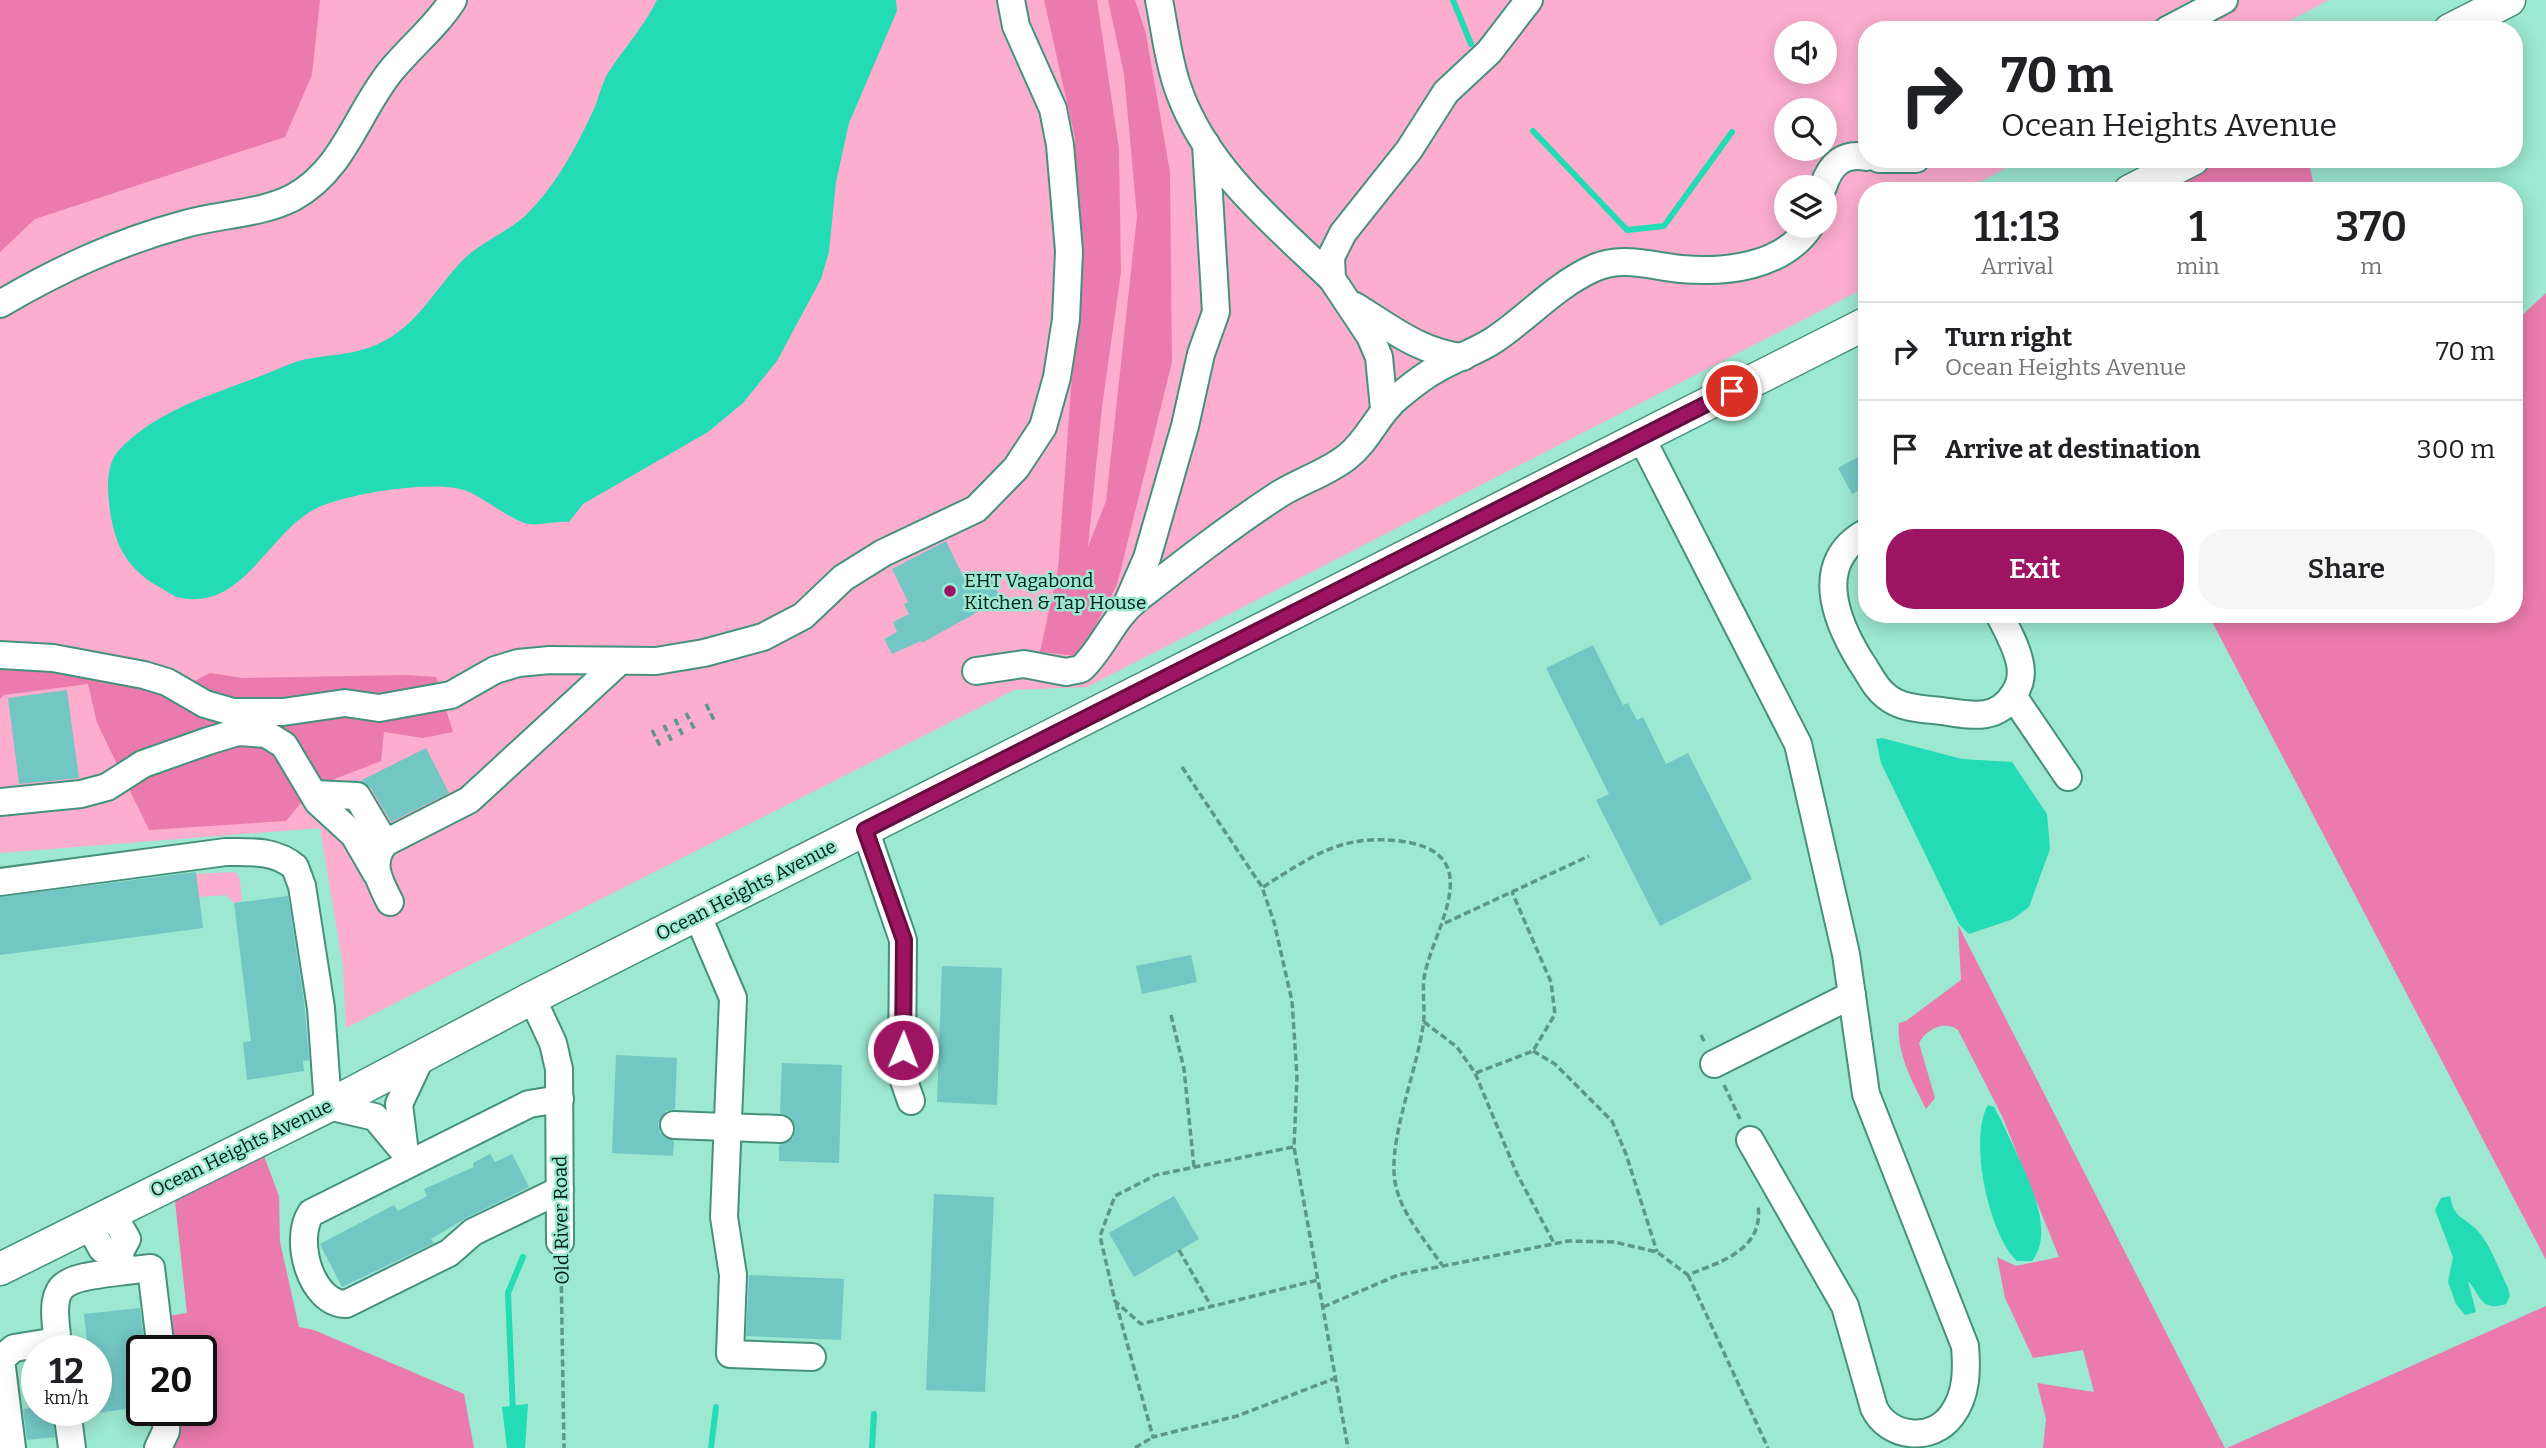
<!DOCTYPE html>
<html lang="en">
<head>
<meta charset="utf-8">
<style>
	:root { --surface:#fff; --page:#f6f6f6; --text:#202124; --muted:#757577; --line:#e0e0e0; --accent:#9d1462 }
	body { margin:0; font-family:Bitter,serif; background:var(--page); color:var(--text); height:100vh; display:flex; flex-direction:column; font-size:26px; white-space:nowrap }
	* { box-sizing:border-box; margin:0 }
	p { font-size:23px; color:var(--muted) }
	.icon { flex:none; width:38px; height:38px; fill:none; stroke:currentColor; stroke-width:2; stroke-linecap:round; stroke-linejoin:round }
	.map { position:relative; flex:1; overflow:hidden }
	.drawer { position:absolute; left:1858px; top:182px; width:665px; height:441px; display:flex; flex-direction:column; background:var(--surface); border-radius:28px; box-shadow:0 4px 18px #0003 }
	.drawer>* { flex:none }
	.guide { position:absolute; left:1858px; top:21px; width:665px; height:147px; border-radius:28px; box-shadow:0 4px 18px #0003; background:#fff; color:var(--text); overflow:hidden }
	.tools { position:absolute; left:1774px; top:21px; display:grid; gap:14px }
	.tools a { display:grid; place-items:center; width:63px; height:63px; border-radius:50%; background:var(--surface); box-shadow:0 4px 18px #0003; font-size:35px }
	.speed { position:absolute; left:21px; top:1335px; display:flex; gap:14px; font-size:35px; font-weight:700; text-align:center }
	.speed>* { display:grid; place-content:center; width:91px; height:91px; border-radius:50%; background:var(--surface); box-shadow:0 4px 18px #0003; line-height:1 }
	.speed small { font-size:18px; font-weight:400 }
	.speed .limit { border:4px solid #111; border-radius:10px; background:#fff; color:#111 }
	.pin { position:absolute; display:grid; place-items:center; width:60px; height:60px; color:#fff; margin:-30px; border:4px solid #fff; border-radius:50%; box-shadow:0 2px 7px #0007 }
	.me { position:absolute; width:77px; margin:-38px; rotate:1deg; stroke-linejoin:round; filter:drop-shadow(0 0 5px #0008) }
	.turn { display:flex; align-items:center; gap:24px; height:147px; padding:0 28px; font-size:32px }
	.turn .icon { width:91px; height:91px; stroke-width:2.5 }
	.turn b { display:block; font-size:49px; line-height:60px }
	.eta { display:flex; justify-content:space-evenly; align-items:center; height:119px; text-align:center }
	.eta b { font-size:42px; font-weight:600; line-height:49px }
	.action { display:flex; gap:14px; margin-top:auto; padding:14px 28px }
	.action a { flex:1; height:80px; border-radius:28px; background:var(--accent); color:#fff; font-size:28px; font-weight:600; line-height:80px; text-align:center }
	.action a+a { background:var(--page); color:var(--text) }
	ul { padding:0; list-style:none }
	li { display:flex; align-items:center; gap:21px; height:98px; padding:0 28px; border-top:2px solid var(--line) }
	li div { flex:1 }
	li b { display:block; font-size:26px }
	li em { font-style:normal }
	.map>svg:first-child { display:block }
	.green { fill:#fdaecf; fill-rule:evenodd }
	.forest { fill:#eb7bae }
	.water { fill:#23dbb4 }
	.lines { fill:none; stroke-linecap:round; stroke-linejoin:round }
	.stream { stroke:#23dbb4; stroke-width:6 }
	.building { fill:#72c7c4 }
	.minor-casing { stroke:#45917c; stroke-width:30 }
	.major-casing { stroke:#45917c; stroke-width:35 }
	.path { stroke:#5d9786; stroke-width:3.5; stroke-dasharray:7 3.5; stroke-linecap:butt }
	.minor { stroke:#fff; stroke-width:26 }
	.major { stroke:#fff; stroke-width:32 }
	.route-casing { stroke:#660d40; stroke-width:18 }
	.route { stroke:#9d1462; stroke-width:12 }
	.poi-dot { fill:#9d1462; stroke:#9ce8d1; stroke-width:2.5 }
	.labels { text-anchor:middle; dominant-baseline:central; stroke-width:5; stroke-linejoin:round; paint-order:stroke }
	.poi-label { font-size:19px; fill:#001e16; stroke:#9ce8d1; text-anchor:start }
	.street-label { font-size:19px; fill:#001e16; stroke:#9ce8d1 }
</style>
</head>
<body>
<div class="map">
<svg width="2546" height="1448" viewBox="0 0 2546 1448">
	<rect width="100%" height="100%" fill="#9ce8d1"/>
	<g class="green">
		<path d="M237 0H2329L2272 30H1867V159H2023L1963 191H1867V287L1087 687 1014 690 346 1028 343 966 320 828 0 853V72ZM1787 33H1825V72H1787ZM1787 110H1825V149H1787ZM1787 187H1825V226H1787Z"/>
		<polygon points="235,872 240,879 242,901 234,903 226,895 199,897 196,874"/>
	</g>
	<g class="forest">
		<polygon points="0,0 320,0 312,75 285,137 35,219 0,252"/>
		<polygon points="1044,0 1097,0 1119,149 1121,272 1102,407 1088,547 1106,501 1137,216 1124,74 1108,0 1135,0 1146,34 1170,172 1172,362 1117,585 1079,656 1040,652 1058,569 1073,361 1075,138"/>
		<polygon points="2225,159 2308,159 2315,191 2162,191"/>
		<polygon points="2546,293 2546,1260 2208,614 2515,614 2515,322"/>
		<polygon points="0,665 52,666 169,694 210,673 243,678 407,675 436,677 453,732 423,738 384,732 381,761 314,787 286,821 149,830 97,723 88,684 4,695 0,699"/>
		<path d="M1958 925 2225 1448H2043L2046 1419 2037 1383 2094 1392 2083 1350 2033 1358 2005 1298 1997 1257 2016 1266 2059 1257 2002 1116 1958 1030C1945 1020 1926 1029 1919 1043L1935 1098 1926 1109C1913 1083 1896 1053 1899 1023L1906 1021 1961 980Z"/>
		<polygon points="264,1156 279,1196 280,1242 299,1327 314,1330 464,1394 474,1448 171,1448 177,1411 201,1410 201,1351 172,1351 168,1316 187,1313 175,1201"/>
		<polygon points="2546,1306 2546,1448 2227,1448"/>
	</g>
	<g class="water">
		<path d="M657 0H896L897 11 849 123 836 182 829 252 821 279 777 361 743 403 708 432 583 504 569 522C559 521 536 526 528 524 513 521 485 499 469 492 438 478 345 494 315 509 269 533 246 604 188 599 176 598 172 595 163 589 126 570 113 543 109 502 107 485 107 463 119 450 158 409 212 395 263 375 277 370 292 362 307 359 327 355 348 355 368 348 413 333 431 294 461 262 480 242 507 233 527 214 556 185 576 148 593 111 599 99 601 85 608 73 624 48 644 27 657 0Z"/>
		<polygon points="1882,738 1962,759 2012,762 2047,814 2050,849 2029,907 2013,919 1969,934 1959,924 1881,763 1876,739"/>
		<path d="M1988 1105 1994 1107 2002 1122C2017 1157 2060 1227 2032 1261H2017C1989 1235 1968 1139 1988 1105Z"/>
		<path d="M2450 1196C2454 1218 2461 1215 2476 1229 2490 1243 2499 1270 2508 1288L2510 1296 2506 1304C2481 1312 2481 1296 2468 1281L2476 1312 2465 1315 2456 1304 2448 1282 2453 1257 2435 1210 2441 1198Z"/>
		<polygon points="528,1404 525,1448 507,1448 502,1407"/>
	</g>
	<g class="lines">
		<g class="stream">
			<polyline points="1453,0 1471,44"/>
			<polyline points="1533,131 1627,230 1664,226 1732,132"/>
			<polyline points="513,1413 508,1293 523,1257"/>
			<polyline points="711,1448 716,1407"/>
			<polyline points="872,1448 874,1414"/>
		</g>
	</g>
	<g class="building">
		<polygon points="1867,452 1867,486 1852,494 1838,468"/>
		<polygon points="946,541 967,584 988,573 1001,599 922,643 921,641 892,654 884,639 897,632 893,622 909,614 904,604 908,602 892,569"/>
		<polygon points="1593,645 1623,705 1628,703 1637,720 1643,717 1666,764 1688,753 1752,879 1660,926 1596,800 1609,794 1546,668"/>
		<polygon points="67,690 79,778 19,784 8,698"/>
		<polygon points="426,748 449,793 391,822 371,788 360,781"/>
		<polygon points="196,872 203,928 0,955 0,897"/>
		<polygon points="288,896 304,1001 309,1060 303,1061 304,1071 247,1080 243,1042 251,1041 234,903"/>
		<polygon points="1191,955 1197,982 1142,994 1136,966"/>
		<polygon points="942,966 1002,968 997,1105 937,1102"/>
		<polygon points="616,1055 677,1058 675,1109 666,1111 658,1124 660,1133 674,1141 673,1156 612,1153"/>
		<polygon points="782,1063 842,1065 839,1163 779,1161 779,1145 793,1138 796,1129 789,1116 780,1113"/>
		<polygon points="490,1154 495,1162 512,1154 529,1187 466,1218 431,1239 434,1243 342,1287 320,1244 394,1205 398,1211 427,1196 424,1189 474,1167 473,1163"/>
		<polygon points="934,1194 994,1197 985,1392 926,1390"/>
		<polygon points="1174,1196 1199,1239 1134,1277 1109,1233"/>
		<polygon points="749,1275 844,1279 841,1340 746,1336"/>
		<polygon points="140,1308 145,1351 142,1351 142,1407 96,1413 96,1351 88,1351 84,1314"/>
		<polygon points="37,1407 37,1410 52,1410 55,1437 27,1440 23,1409"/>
	</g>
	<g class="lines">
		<defs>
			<g id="minor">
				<path d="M1159 0C1165 31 1169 65 1180 94 1209 171 1275 224 1332 279"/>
				<polyline points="2167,30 2224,0"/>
				<polyline points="1879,159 1916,159"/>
				<path d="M1823 187C1830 165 1843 152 1867 157"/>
				<path d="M0 304C60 269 118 242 185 224 220 214 262 214 294 197 344 169 356 115 390 72 410 47 436 27 453 0"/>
				<path d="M1355 306C1389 327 1421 353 1463 357"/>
				<polyline points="1384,409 1379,357 1370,336 1332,279 1331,257 1343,233 1409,150 1446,92 1489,52 1529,0"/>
				<path d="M1641 437 1798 744 1846 954 1866 1094 1965 1346C1967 1369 1967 1395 1952 1415 1932 1443 1888 1438 1874 1408L1845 1306 1750 1140"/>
				<path d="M1867 532C1812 561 1835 620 1861 662 1869 673 1875 688 1886 696 1901 709 1924 709 1942 711 1970 715 1997 722 2014 694 2020 685 2022 674 2020 664 2017 647 2007 630 1999 614"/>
				<polyline points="1126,606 1147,558 1185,426 1201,354 1216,312 1206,144"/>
				<polyline points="0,655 53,658 144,675 167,682 205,704 233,712 283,712 345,703 379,708 451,695 495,670 518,663 550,660 656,661 704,653 763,637 803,616 843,578 883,553 976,509 1016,468 1043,427 1057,377 1066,319 1069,251 1060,145 1053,109 1016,26 1011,0"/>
				<path d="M976 671 1024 664 1066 672 1081 669C1103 649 1112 619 1137 599 1182 564 1229 527 1278 495 1300 481 1327 473 1347 457 1369 440 1377 414 1398 397 1410 387 1423 376 1437 369 1455 358 1476 352 1494 340 1527 318 1555 286 1592 269 1621 255 1651 266 1681 269 1726 273 1783 267 1810 226"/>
				<polyline points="2013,696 2068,777"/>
				<polyline points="314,794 357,796 385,843"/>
				<polyline points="0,802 81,794 107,787 143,764 208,741 238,732 266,734 284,745 318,802 354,835 376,873"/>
				<polyline points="865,829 903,940 902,1075 911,1101"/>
				<path d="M0 882 226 852C251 852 275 850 295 867L302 886 321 1008 328 1106 375 1117 405 1153 399 1104 423 1053"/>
				<path d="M390 902C380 882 368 863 385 843L469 800 620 661"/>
				<polyline points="697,914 733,998 724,1217 733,1275 730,1354 812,1357"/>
				<polyline points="532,998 553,1043 559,1069 560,1242"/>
				<polyline points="1714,1064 1852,995"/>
				<path d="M560 1099 529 1104 311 1213C293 1240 311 1304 346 1304L449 1253 473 1232 560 1190"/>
				<polyline points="674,1125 780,1129"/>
				<polyline points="88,1224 102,1249 119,1254 127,1239 111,1211"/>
				<polyline points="125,1271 151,1268 161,1351"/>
				<path d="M59 1351C49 1280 54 1280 125 1271L119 1254"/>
				<polyline points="67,1410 72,1448"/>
				<polyline points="12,1448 1,1359 14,1348 57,1341"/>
				<polyline points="158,1448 166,1431 167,1410"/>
			</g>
			<g id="major">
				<polyline points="2450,30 2509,0"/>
				<polyline points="2130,191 2193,159"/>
				<polyline points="0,1269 328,1106 532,998 1867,323"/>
			</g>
		</defs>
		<use href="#minor" class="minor-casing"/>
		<use href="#major" class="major-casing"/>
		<g class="path">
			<polyline points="706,704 714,720"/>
			<polyline points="686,713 695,730"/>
			<polyline points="675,719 683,736"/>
			<polyline points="664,725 672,742"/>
			<polyline points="652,730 661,748"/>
			<polyline points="1182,767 1262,887 1274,922 1292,1001 1297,1077 1294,1147 1348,1448"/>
			<path d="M1263 887C1311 857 1340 834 1400 841 1489 852 1435 926 1425 973 1421 990 1426 1008 1423 1026 1417 1068 1392 1131 1394 1172 1395 1207 1423 1237 1442 1265"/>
			<polyline points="1445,923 1589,856"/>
			<polyline points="1171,1015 1184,1069 1194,1167"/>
			<polyline points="1424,1022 1457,1047 1475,1073 1517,1174 1554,1243"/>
			<polyline points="1701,1035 1705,1043"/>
			<polyline points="1533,1051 1555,1064 1612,1121 1626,1154 1657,1252"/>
			<polyline points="1476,1073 1533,1051 1555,1014 1551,982 1512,892"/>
			<polyline points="1724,1085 1740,1119"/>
			<polyline points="1293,1147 1156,1175 1115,1196 1100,1236 1115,1301 1141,1324 1318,1280"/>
			<polyline points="1179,1250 1211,1306"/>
			<polyline points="561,1265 564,1448"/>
			<polyline points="1688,1275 1768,1448"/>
			<polyline points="1116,1303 1153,1437 1237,1416 1336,1378"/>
			<path d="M1323 1307 1398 1275 1568 1241 1614 1242 1657 1252 1688 1275C1722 1261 1764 1250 1758 1205"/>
			<polyline points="1135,1448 1153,1437"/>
		</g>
		<use href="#minor" class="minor"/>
		<use href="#major" class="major"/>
	</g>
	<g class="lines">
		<defs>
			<polyline id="route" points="903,1050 904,940 865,830 1732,391"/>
		</defs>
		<use href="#route" class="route-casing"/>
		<use href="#route" class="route"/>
	</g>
	<circle class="poi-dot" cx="950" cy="591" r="7"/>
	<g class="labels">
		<g class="poi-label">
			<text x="964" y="580">EHT Vagabond<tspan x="964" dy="22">Kitchen &amp; Tap House</tspan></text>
		</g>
		<g class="street-label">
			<text transform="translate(746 890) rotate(-27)">Ocean Heights Avenue</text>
			<text transform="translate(241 1148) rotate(-26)">Ocean Heights Avenue</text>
			<text transform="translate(561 1220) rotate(-91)">Old River Road</text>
		</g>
	</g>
</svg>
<div class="tools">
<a><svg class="icon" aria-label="sound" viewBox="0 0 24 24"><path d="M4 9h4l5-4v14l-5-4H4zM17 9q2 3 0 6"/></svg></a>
<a><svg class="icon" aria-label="search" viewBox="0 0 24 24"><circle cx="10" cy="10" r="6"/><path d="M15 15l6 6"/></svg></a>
<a><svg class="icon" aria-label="layers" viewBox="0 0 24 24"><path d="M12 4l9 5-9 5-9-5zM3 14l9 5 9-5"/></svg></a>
</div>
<div class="speed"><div>12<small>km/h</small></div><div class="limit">20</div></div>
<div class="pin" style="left:1732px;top:391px;background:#d93025"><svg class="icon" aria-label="arrive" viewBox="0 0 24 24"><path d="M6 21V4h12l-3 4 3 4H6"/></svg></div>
<svg class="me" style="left:903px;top:1050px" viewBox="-20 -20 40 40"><circle r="17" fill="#9d1462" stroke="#fff" stroke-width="3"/><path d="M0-11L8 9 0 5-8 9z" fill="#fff"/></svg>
<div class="guide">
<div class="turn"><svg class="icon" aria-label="right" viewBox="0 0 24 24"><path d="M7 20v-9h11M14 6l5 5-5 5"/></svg><div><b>70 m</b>Ocean Heights Avenue</div></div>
</div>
<section class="drawer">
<div class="eta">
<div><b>11:13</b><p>Arrival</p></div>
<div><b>1</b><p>min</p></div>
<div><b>370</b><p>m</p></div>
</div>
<ul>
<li><svg class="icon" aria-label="right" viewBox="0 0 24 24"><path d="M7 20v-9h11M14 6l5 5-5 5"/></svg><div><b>Turn right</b><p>Ocean Heights Avenue</p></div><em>70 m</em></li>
<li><svg class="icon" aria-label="arrive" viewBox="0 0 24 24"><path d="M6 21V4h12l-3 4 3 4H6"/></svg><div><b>Arrive at destination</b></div><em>300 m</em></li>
</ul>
<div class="action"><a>Exit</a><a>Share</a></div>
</section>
</div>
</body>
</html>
